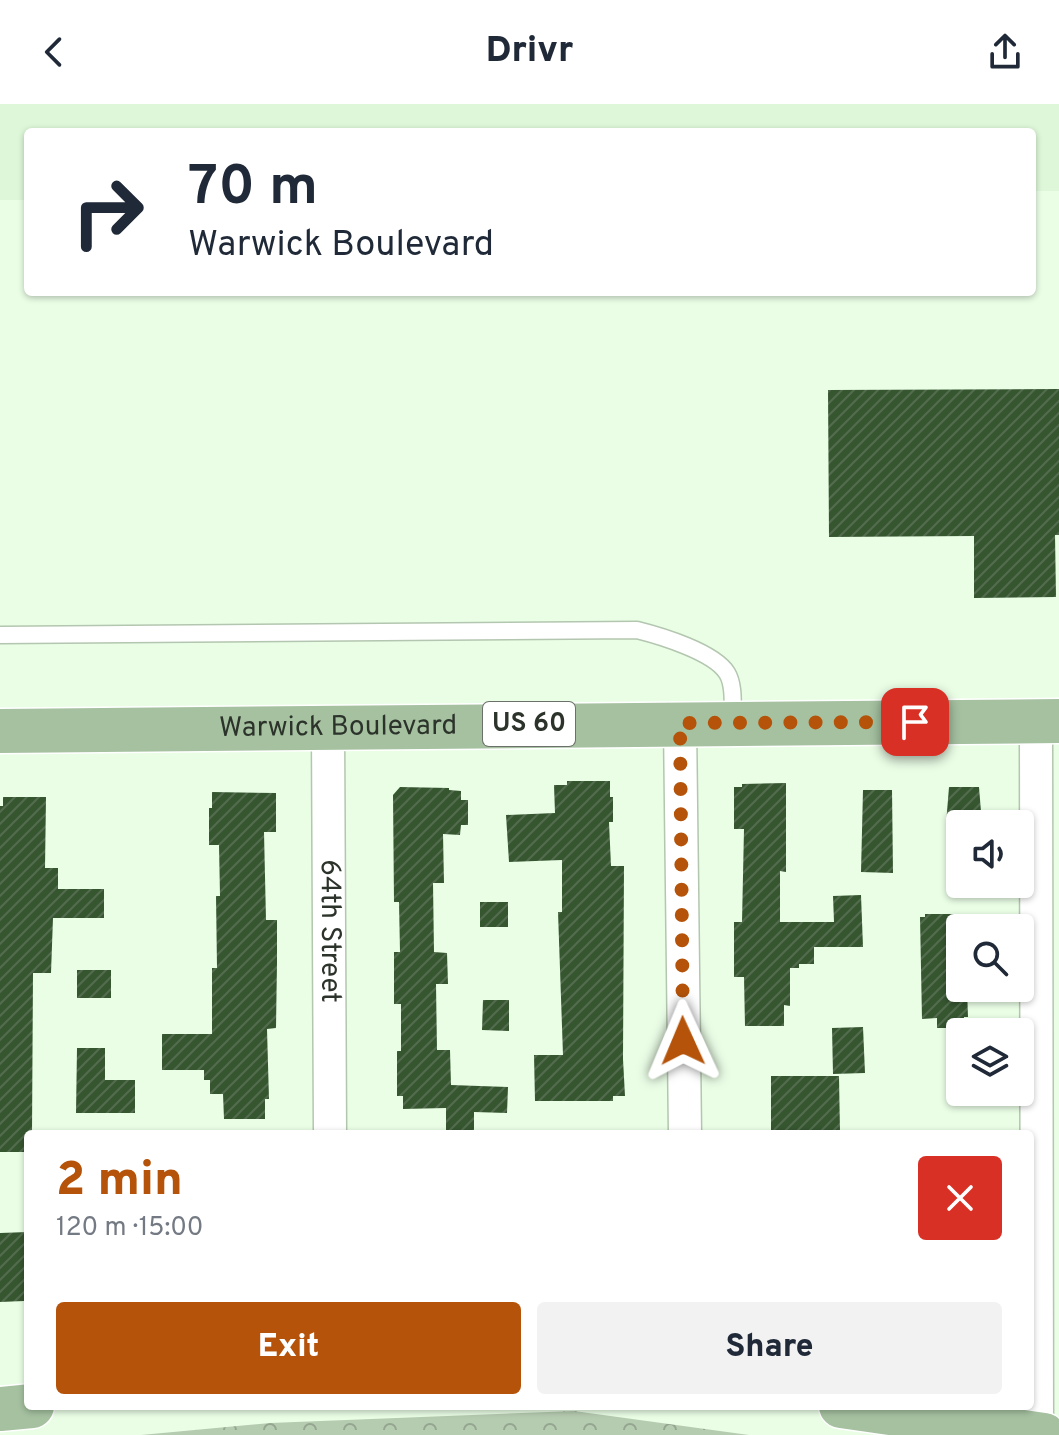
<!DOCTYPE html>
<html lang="en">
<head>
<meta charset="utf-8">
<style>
	:root { --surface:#fff; --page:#f2f2f3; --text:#1f2937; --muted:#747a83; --accent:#b45309 }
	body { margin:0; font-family:Overpass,sans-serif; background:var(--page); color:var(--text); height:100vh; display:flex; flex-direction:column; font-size:30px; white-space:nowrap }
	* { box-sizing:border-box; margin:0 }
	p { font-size:26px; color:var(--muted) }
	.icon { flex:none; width:44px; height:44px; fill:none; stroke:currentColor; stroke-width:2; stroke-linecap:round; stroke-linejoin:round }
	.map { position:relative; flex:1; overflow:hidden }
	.drawer { position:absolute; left:24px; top:1026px; width:1010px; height:280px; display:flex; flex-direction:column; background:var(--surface); border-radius:8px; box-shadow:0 2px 6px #0004 }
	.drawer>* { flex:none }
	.guide { position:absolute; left:24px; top:24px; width:1012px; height:168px; border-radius:8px; box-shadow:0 2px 6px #0004; background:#fff; color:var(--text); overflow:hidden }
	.fabs { position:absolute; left:946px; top:706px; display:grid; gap:16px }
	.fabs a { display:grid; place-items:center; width:88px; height:88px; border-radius:8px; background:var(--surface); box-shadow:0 2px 6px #0004; font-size:40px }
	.pin { position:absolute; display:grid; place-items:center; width:68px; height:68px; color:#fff; margin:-34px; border-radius:16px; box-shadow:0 4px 12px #0006 }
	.me { position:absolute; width:88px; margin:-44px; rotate:359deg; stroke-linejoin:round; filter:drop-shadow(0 0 6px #0008) }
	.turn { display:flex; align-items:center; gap:28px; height:168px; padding:0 32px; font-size:36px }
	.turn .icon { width:104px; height:104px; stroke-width:2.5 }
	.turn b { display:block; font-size:56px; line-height:68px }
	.round { display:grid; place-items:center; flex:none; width:84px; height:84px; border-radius:8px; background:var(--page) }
	.head { display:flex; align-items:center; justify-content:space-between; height:136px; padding:0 32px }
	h1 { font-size:48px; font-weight:800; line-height:60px; color:var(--accent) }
	.button { display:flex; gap:16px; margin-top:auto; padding:16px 32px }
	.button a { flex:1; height:92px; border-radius:8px; background:var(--accent); color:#fff; font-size:32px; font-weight:800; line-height:92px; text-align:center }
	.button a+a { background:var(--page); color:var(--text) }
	header { display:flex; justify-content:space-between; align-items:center; height:104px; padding:0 32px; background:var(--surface); font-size:36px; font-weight:800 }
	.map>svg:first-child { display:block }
	.built { fill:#ddf7d8 }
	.forest { fill:url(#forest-crowns) }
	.building { fill:url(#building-hatch) }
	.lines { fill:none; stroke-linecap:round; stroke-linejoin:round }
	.lane-casing { stroke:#b3c6af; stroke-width:19 }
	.street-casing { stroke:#b3c6af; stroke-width:35 }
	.primary-casing { stroke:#fff; stroke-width:47 }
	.lane { stroke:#fff; stroke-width:16 }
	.street { stroke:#fff; stroke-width:32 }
	.primary { stroke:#a5c1a0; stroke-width:44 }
	.route { stroke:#b45309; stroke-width:14; stroke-dasharray:0 25.2 }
	.labels { text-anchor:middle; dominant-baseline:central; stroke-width:8; stroke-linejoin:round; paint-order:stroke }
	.shield { fill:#fff; stroke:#6b706a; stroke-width:2 }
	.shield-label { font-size:26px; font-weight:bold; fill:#2c332a }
	.street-label { font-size:28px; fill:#2c332a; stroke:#fff }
</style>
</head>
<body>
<header><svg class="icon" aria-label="back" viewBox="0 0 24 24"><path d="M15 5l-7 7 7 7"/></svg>Drivr<svg class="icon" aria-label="share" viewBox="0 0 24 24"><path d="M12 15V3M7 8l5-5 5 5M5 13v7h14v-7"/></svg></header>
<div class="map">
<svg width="1059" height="1331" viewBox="0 0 1059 1331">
	<defs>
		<pattern id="forest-crowns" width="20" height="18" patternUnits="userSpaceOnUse" patternTransform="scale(2)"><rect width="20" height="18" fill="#b6ccb1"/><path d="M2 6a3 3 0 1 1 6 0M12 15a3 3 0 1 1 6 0" fill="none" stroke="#94a690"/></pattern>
		<pattern id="building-hatch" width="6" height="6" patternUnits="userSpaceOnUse" patternTransform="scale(2)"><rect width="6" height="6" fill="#365630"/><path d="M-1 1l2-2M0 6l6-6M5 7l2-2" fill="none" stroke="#526c4d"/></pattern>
	</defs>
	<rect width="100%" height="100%" fill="#eafee6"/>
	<polygon class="built" points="0,0 1059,0 1059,87 1032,87 1032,28 28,28 28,96 0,96"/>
	<polygon class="forest" points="574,1307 749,1331 141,1331 270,1319"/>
	<g class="building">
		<polygon points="1059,285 1059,431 1055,431 1056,493 974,494 974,432 829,433 828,286"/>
		<polygon points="567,677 610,677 610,693 613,693 613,718 609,718 611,762 624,762 623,955 625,992 613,992 613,997 535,997 534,951 563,951 558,808 562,808 562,756 509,758 506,711 555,709 554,681 567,681"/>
		<polygon points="786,679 786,768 780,767 780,818 834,818 833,792 861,791 863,843 814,843 814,860 799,860 799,864 790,864 790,902 784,901 784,922 745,922 744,873 734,873 734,818 742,818 744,725 734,725 734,683 742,683 742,680"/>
		<polygon points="400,683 449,684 449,686 461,687 461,696 468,696 468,721 461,721 460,731 443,730 444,779 433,779 434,848 447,849 448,880 436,880 437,946 450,946 451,981 508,983 507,1009 474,1008 474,1030 446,1030 446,1004 403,1005 403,992 397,992 397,947 401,947 401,900 394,900 394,848 400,848 399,798 394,798 393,691"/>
		<polygon points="949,683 979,683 982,720 946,720"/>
		<polygon points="863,686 892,686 893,769 861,768"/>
		<polygon points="212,688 276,689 276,728 264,728 266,816 277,816 277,859 276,924 267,925 269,995 265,995 265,1015 224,1015 223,990 210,990 210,976 204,976 204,966 162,966 162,930 212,930 212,864 217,864 216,792 220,792 219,741 209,741 209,704 212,704"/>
		<polygon points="3,693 46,693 45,764 58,764 58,785 104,785 104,814 53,814 51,869 33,869 32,1030 28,1030 27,1048 0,1048 0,702 3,702"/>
		<rect x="480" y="798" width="28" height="25"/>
		<polygon points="925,810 960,810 960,884 967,884 968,913 964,913 964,924 937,924 937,914 922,915 920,813 925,813"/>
		<rect x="77" y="866" width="34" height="28"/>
		<polygon points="483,896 509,896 509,927 482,926"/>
		<polygon points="863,923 865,969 833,970 832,924"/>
		<polygon points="77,944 105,944 105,976 135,976 135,1009 76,1009"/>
		<polygon points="771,972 839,972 840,1029 771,1030"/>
		<polygon points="28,1128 28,1187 24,1187 24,1197 0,1198 0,1129"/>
	</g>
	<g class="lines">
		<defs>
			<path id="lane" d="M0 531 637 526C661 532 714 548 727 569 735 582 732 604 733 619"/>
			<g id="street">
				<polyline points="1036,617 1037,1330"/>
				<polyline points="680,619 685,1030"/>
				<path id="s1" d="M328 623 330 1030"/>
			</g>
			<g id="primary">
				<path id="s2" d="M0 627 1059 617"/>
				<polyline points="841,1302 1044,1331"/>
				<polyline points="0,1305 32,1302"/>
			</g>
		</defs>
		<use href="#lane" class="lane-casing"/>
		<use href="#street" class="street-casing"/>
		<use href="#primary" class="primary-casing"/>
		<use href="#lane" class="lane"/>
		<use href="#street" class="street"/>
		<use href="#primary" class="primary"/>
	</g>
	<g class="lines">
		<polyline class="route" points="683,937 680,619 915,618"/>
	</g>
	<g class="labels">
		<rect class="shield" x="483" y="598" width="92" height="44" rx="6"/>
		<g class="shield-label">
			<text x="529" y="620">US 60</text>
		</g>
		<g class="street-label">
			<text stroke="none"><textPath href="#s2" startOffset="338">Warwick Boulevard</textPath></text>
			<text stroke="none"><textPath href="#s1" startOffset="204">64th Street</textPath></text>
		</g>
	</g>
</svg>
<div class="fabs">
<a><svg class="icon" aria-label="sound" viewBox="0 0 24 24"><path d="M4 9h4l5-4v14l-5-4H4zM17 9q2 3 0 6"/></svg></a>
<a><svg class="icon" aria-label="search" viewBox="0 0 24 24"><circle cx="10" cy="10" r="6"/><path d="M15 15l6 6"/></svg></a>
<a><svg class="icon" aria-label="layers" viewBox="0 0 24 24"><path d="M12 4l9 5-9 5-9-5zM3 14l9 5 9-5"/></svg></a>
</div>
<div class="pin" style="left:915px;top:618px;background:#d93025"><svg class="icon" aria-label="arrive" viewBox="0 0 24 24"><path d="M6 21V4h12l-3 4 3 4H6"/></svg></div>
<svg class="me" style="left:683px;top:937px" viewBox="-20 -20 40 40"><path d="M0-17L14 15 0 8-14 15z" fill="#b45309" stroke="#fff" stroke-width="4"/></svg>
<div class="guide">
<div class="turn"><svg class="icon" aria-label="right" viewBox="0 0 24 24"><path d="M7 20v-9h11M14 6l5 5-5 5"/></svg><div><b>70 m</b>Warwick Boulevard</div></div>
</div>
<section class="drawer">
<div class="head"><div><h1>2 min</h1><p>120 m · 15:00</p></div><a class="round" style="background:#d93025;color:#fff"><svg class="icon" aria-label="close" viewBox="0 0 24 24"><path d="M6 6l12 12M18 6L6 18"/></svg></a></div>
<div class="button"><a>Exit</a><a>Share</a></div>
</section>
</div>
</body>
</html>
